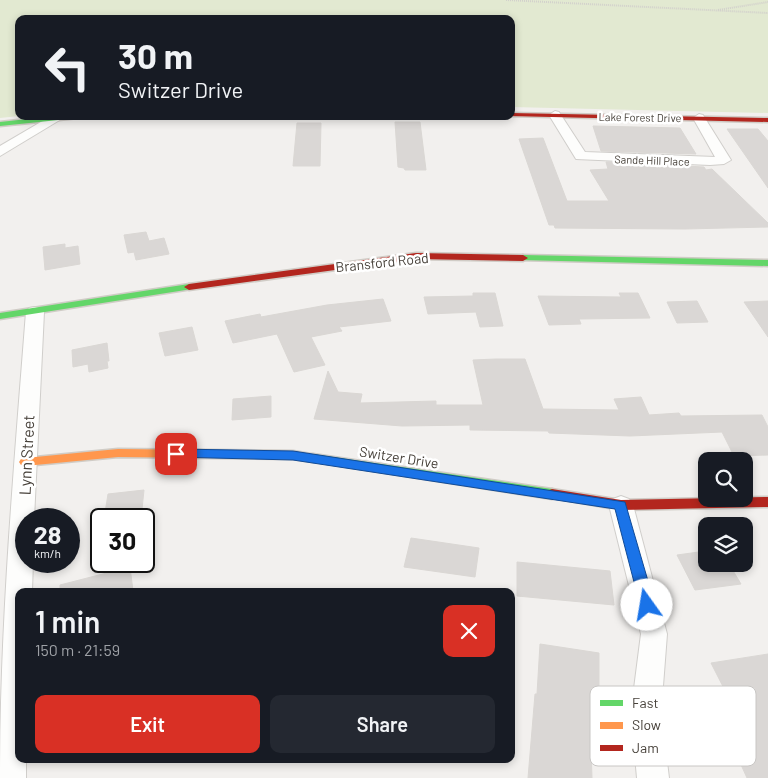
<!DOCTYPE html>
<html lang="en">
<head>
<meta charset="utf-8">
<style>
	:root { --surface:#171b24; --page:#242831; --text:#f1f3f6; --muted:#9ea1a6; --accent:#d93025 }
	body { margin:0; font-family:Barlow,sans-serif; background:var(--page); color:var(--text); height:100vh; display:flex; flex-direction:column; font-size:19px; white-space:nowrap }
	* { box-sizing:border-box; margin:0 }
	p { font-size:16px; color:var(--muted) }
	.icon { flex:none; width:28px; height:28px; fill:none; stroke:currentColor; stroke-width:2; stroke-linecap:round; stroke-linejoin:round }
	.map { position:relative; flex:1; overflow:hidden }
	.details { position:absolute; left:15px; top:588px; width:500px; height:175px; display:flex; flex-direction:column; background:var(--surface); border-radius:10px; box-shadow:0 2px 8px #0003 }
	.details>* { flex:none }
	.banner { position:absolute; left:15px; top:15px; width:500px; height:105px; border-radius:10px; box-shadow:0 2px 8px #0003; background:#171b24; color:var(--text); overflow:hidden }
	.controls { position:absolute; left:698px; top:452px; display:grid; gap:10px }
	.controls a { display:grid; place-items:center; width:55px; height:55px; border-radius:10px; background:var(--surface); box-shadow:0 2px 8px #0003; font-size:25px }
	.speed { position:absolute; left:15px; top:508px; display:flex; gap:10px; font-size:25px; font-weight:700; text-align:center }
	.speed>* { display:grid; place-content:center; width:65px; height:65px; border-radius:50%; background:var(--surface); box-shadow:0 2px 8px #0003; line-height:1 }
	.speed small { font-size:12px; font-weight:400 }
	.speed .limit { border:2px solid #111; border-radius:8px; background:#fff; color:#111 }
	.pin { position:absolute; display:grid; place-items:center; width:42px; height:42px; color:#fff; margin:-21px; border-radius:10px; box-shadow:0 2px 8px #0006 }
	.me { position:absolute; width:55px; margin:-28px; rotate:347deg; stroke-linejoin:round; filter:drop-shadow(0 0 4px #0008) }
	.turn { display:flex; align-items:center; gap:18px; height:105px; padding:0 20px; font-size:22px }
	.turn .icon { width:65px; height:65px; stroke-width:2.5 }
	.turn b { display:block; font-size:35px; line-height:42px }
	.round { display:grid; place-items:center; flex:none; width:52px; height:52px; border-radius:10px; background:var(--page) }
	.headline { display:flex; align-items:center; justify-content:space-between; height:85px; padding:0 20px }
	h1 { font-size:30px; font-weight:600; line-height:38px }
	.button { display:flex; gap:10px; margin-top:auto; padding:10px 20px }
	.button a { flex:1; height:58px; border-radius:10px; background:var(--accent); color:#fff; font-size:20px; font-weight:600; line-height:58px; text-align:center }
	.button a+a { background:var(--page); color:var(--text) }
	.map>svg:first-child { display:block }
	.green { fill:#e2e9d1 }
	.building { fill:#dad7d5; stroke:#dad7d4 }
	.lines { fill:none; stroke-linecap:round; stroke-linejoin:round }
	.street-casing { stroke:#d0cecb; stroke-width:2 }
	.fast-casing { stroke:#d0ccc6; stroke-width:3 }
	.slow-casing { stroke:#d0ccc6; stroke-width:3 }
	.jam-casing { stroke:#d0ccc6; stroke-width:3 }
	.path { stroke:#d2d0cc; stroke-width:2; stroke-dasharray:1 1; stroke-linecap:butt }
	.street { fill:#fdfdfc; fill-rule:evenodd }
	.fast { fill:#63d668; fill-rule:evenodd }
	.slow { fill:#ff974d; fill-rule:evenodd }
	.jam { fill:#b3261e; fill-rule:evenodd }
	.route { fill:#1a73e8; stroke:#114b97 }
	.labels { text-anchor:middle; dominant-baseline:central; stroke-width:5; stroke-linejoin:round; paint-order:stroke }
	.far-street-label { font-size:11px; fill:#47413a; stroke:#fff }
	.street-label { font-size:14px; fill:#47413a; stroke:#fff }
	.near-street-label { font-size:16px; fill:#47413a; stroke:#fff }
	.key { fill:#fff; stroke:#c8c6c4; stroke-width:1 }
	.key-label { font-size:14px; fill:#47413a }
</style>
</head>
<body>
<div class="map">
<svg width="768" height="778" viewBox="0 0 768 778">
	<rect width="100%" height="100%" fill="#f2f0ee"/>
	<polygon class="green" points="0,0 768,0 768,113 511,107 511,19 19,19 19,116 0,118"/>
	<g class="building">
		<polygon points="395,122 420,122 426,170 405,170 404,168 398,167"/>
		<polygon points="297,123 321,123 320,166 293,166"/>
		<polygon points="593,126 680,128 696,154 601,151"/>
		<polygon points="727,129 758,129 768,141 768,188"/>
		<polygon points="543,138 567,201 609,201 590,170 608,169 606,162 704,167 706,170 712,169 768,223 768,227 685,229 555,228 554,225 549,225 519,139"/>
		<polygon points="146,232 149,241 164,238 169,254 136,260 134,252 128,253 124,235"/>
		<polygon points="65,244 65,248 78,246 80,264 45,270 43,247"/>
		<polygon points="473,293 495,293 503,326 480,327 476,312 428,314 424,297 473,296"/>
		<polygon points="619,293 638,293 650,318 579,319 581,324 549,325 538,296 621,297"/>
		<polygon points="383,299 391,321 339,327 342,331 311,337 325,365 294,372 277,334 233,343 225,321 260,314 261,317 327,305"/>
		<polygon points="697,301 708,322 677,323 667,302"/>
		<polygon points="768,301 768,337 744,302"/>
		<polygon points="192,327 198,350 165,356 159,333"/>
		<polygon points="107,343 109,361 107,361 108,368 89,372 88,364 73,367 72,350"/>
		<polygon points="496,359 525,359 543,409 619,410 614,399 641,397 649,415 679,413 681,416 762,415 768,427 768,455 734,456 722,432 630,436 549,433 548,431 470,430 470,425 402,426 314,419 328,371 338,392 362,394 360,403 436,401 436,405 483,405 473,360"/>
		<polygon points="271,396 271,417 232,420 233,399"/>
		<polygon points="144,490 141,519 104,519 108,494"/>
		<polygon points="411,538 479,548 475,577 404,567"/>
		<polygon points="706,551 706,564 729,564 741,584 695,590 677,555"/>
		<polygon points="517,562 610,571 614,605 517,596"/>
		<polygon points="130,567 133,591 60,591 60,585"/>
		<polygon points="540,644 599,653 599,690 596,690 595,747 591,747 592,778 528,778 535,694 537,694"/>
		<polygon points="768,654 768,778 747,778 720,718 738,716 711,663"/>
	</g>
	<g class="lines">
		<defs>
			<g id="street">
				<polygon points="555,111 559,112 585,152 715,157 693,118 699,114 703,115 731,160 724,164 710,165 576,159 549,115"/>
				<polygon points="51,116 62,116 63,118 0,156 0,146"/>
				<path d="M35 307 41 308 44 312 34 519H26V561H33L32 591H19V759H26V778H0C0 622 14 467 26 312L29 308Z"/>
				<polygon points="621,496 629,499 633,505 667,634 661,712 669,778 637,778 631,712 641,634 609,505 613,499"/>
			</g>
			<g id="fast">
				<polygon points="55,116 81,116 78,118 0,126 0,122"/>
				<polygon points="523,255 768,260 768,266 520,260 520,256"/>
				<polygon points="189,284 194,287 192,289 0,319 0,313"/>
				<polygon points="313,454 552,489 557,491 558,494 557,497 552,499 309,461 307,458 309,455"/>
			</g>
			<polygon id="slow" points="118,449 293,451 317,455 319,458 317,461 313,462 293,459 118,457 25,466 21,465 19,462 21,459 25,458"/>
			<g id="jam">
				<polygon points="511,113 768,118 768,122 509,116 511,116"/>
				<polygon points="416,253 523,255 528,258 523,261 416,259 189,290 184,287 189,284"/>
				<polygon points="552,489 621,500 768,497 768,507 621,510 547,497 546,494 547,491"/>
			</g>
		</defs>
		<use href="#street" class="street-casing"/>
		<use href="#fast" class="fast-casing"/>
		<use href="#slow" class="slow-casing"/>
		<use href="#jam" class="jam-casing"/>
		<g class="path">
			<polyline points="506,0 768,13"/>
			<polyline points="718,10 768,2"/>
		</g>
		<use href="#street" class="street"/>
		<use href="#fast" class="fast"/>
		<use href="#slow" class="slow"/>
		<use href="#jam" class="jam"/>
	</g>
	<polygon class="route" points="176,449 293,451 625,502 655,605 653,609 647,611 642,609 640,605 615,509 293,460 172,457 170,454 172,451"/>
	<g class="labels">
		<g class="far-street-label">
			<text transform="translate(640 117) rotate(1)">Lake Forest Drive</text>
			<text transform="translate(652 160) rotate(2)">Sande Hill Place</text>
		</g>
		<g class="street-label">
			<text transform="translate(382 262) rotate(-6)">Bransford Road</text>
			<text transform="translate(399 457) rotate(9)">Switzer Drive</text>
		</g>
		<g class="near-street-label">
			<text transform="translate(26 455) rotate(-87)">Lynn Street</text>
		</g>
	</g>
	<rect x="590" y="686" width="166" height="80" rx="8" class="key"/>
	<rect x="600" y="700" width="23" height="6" fill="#63d668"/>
	<rect x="600" y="722" width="23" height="7" fill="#ff974d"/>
	<rect x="600" y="745" width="23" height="6" fill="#b3261e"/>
	<g class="key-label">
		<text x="632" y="708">Fast</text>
		<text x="632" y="730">Slow</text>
		<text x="632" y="753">Jam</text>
	</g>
</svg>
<div class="controls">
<a><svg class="icon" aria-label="search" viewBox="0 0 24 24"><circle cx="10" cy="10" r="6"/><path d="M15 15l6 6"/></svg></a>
<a><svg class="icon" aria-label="layers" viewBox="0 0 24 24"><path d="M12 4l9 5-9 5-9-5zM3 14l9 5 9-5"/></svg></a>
</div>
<div class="speed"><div>28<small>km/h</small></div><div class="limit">30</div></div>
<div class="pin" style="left:176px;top:454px;background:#d93025"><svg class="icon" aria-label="arrive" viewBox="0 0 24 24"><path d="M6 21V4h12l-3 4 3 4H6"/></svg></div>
<svg class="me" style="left:647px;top:605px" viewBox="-20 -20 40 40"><circle r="19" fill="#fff"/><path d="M0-13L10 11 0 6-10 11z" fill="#1a73e8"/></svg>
<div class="banner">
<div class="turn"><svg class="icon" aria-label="left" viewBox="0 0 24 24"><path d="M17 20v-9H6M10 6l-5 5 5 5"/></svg><div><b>30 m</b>Switzer Drive</div></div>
</div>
<section class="details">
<div class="headline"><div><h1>1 min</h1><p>150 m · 21:59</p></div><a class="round" style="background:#d93025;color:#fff"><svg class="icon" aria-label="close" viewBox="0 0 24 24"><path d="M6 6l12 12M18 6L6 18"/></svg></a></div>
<div class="button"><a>Exit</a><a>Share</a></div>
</section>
</div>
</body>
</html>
